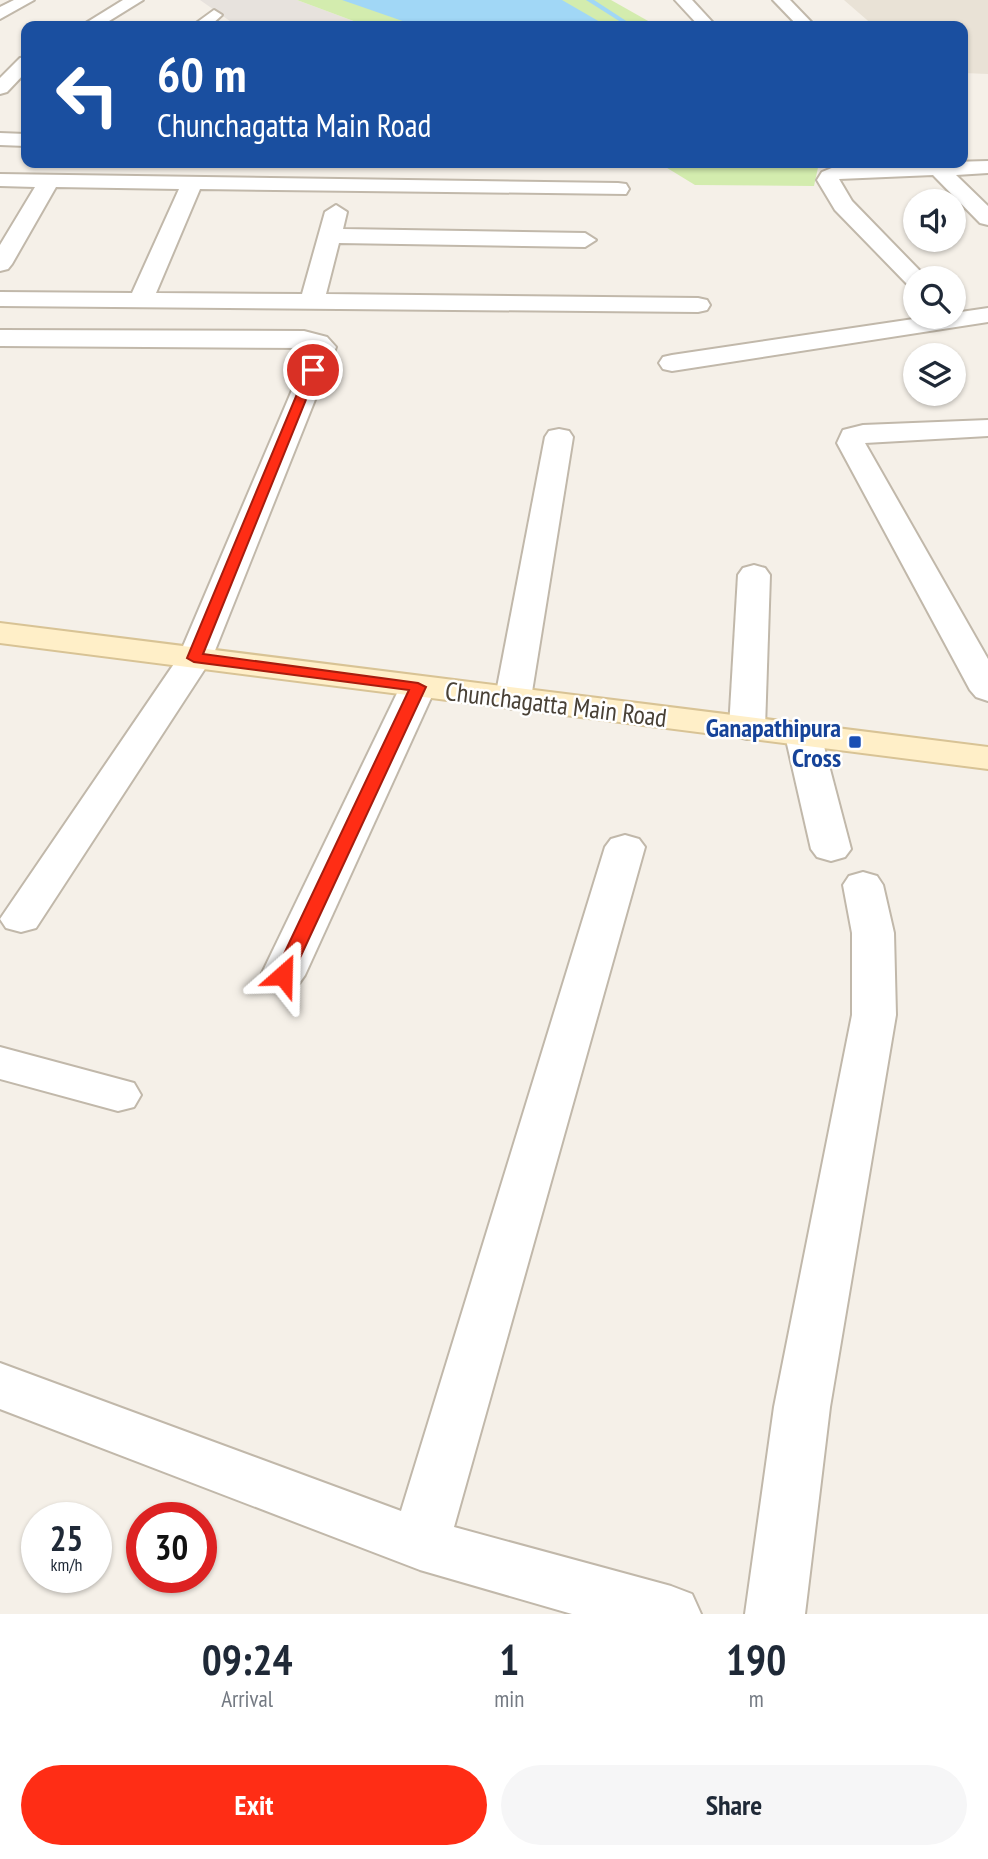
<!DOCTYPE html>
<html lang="en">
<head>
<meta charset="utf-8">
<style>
	:root { --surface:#fff; --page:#f6f6f7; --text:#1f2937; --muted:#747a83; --accent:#ff2d15 }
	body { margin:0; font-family:"PT Sans Narrow",sans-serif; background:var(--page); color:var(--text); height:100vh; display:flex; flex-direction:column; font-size:26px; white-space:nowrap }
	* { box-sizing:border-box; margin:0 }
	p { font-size:23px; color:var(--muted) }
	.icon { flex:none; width:38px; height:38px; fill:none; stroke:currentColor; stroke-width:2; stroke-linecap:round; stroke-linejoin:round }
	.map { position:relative; height:1614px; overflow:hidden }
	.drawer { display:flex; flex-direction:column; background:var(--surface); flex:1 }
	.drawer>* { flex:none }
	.guide { position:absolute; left:21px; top:21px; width:947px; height:147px; border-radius:14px; box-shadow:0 2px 5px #0004; background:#1a4fa0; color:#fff; overflow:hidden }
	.tools { position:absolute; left:903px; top:189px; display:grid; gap:14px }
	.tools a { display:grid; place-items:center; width:63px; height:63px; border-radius:50%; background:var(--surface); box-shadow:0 2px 5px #0004; font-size:35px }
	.speed { position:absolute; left:21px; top:1502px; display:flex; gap:14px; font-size:35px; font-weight:700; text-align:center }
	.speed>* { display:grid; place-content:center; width:91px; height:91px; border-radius:50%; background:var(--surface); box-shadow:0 2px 5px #0004; line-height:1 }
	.speed small { font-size:18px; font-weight:400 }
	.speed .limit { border:10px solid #d22; background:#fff; color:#111 }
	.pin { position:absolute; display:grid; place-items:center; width:60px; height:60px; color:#fff; margin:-30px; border:4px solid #fff; border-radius:50%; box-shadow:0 2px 7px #0007 }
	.me { position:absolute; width:77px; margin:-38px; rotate:25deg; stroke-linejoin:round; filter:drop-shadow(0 0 5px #0008) }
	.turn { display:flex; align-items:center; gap:24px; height:147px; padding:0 21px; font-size:32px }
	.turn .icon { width:91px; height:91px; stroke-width:2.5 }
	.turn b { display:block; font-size:49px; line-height:60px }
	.eta { display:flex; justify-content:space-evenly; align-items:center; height:119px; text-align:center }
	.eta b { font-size:42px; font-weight:800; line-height:49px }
	.primary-button { display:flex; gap:14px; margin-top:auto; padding:14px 21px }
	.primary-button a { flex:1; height:80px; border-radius:42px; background:var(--accent); color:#fff; font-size:28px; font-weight:800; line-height:80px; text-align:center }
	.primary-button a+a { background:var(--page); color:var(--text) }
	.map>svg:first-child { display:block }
	.residential { fill:#e9e2d6 }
	.industrial { fill:#e7e2dd }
	.green { fill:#d3ecae }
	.water { fill:#a1d7f6 }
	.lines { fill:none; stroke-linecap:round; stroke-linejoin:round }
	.stream { fill:#a1d7f6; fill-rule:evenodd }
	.street-casing { stroke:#c1b8aa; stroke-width:4 }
	.secondary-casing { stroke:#d8c395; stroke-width:4 }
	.street { fill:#fff; fill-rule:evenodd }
	.secondary { fill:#ffefc8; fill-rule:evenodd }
	.route { fill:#ff2d15; stroke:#a61d0e; stroke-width:2 }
	.transit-dot { fill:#1a4fb4; stroke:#fff; stroke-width:2.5 }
	.labels { text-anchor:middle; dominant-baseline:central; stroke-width:5; stroke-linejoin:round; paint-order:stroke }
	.street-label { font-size:26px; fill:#494136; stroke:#fff }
	.transit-label { font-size:26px; font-weight:bold; fill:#164399; stroke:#fff; text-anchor:end }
</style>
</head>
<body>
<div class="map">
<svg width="988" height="1614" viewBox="0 0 988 1614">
	<rect width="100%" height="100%" fill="#f5f0e8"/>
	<polygon class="residential" points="844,0 988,0 988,74 963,73 962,26 874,26"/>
	<polygon class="industrial" points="200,0 297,0 367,26 237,26"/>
	<g class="green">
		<polygon points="297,0 611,0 657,26 367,26"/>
		<polygon points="659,163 819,163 814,186 695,185"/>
	</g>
	<polygon class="water" points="342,0 562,0 607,26 417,26"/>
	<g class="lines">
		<g class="stream">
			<polygon points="586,0 594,0 634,26 627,26"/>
			<polygon points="785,163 793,163 795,166 788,168"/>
		</g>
		<defs>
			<g id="street">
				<polygon points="14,0 34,0 0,19 0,7"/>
				<polygon points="123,0 143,0 101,26 81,26"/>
				<polygon points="675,0 692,0 716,26 699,26"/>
				<polygon points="773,0 790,0 815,26 798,26"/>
				<polygon points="214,10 222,15 210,26 192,26"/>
				<polygon points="26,57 26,72 7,92 0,94 0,78 20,58"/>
				<polygon points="0,133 26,134 26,146 0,145"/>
				<polygon points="988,161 988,173 956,175 988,206 988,225 980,223 933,175 839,179 852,201 923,274 926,278 915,278 915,286 907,284 835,210 817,180 822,172 839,165"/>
				<polygon points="0,174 618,183 626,184 629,189 626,194 200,189 156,293 302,294 325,212 336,205 347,212 343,229 585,233 596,240 585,247 339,243 326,294 698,298 707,300 710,305 707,310 698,312 0,306 0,292 132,293 179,189 56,187 12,264 8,269 0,271 0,245 35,187 0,186"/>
				<polygon points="988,308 988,322 672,371 663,369 659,363 663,357 672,355 927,317 954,317 954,313"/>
				<polygon points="0,330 304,331 327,337 336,347 212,658 36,928 21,932 6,928 0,919 178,658 310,348 0,346"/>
				<polygon points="988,420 988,436 865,443 988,659 988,701 976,697 970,690 837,443 843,430 863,425"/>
				<polygon points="559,429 569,431 573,437 531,698 526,706 513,709 500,706 495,698 545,437 549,431"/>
				<polygon points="754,565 765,568 770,575 765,728 760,736 747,739 734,736 729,728 738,575 743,568"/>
				<polygon points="418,676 430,680 436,687 305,975 298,985 283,989 268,985 261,975 400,687 406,680"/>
				<polygon points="803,724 816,727 821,735 851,849 845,857 831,861 817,857 811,849 785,735 790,727"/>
				<polygon points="625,835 639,839 645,847 454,1527 671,1586 692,1594 701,1614 572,1614 420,1570 0,1409 0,1363 401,1511 605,847 611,839"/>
				<polygon points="863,872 877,876 883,885 894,933 896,1015 830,1407 805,1614 745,1614 774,1407 852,1015 852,933 843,885 849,876"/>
				<polygon points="0,1047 134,1083 141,1095 134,1107 118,1111 0,1079"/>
			</g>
			<polygon id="secondary" points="0,623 988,747 988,769 0,643"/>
		</defs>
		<use href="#street" class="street-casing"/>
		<use href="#secondary" class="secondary-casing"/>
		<use href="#street" class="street"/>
		<use href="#secondary" class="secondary"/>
	</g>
	<polygon class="route" points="313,367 318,370 203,654 418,683 426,687 292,975 283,981 274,975 409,690 194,662 187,658 307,370"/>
	<rect class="transit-dot" x="848" y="735" width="14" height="14" rx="3.5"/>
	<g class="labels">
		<g class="street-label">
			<text transform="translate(556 704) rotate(7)">Chunchagatta Main Road</text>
		</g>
		<g class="transit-label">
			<text x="841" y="727">Ganapathipura<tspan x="841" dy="30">Cross</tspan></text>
		</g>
	</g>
</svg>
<div class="tools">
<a><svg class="icon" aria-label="sound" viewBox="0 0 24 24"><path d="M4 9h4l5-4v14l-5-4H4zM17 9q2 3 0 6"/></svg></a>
<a><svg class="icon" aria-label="search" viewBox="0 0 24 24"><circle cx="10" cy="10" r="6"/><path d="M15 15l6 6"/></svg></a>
<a><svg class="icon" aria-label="layers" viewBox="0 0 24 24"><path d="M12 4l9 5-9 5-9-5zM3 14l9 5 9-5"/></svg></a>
</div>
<div class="speed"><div>25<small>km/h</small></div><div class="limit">30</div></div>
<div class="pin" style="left:313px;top:370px;background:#d93025"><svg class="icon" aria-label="arrive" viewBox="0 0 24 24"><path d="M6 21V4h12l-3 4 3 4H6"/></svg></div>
<svg class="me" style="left:283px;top:975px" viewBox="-20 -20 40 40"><path d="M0-17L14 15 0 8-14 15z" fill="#ff2d15" stroke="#fff" stroke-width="4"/></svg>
<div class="guide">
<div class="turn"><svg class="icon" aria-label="left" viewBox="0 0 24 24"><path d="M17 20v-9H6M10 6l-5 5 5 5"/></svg><div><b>60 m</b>Chunchagatta Main Road</div></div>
</div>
</div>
<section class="drawer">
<div class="eta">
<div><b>09:24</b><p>Arrival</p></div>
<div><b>1</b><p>min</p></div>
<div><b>190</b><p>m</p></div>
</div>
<div class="primary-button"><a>Exit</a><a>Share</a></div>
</section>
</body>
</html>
